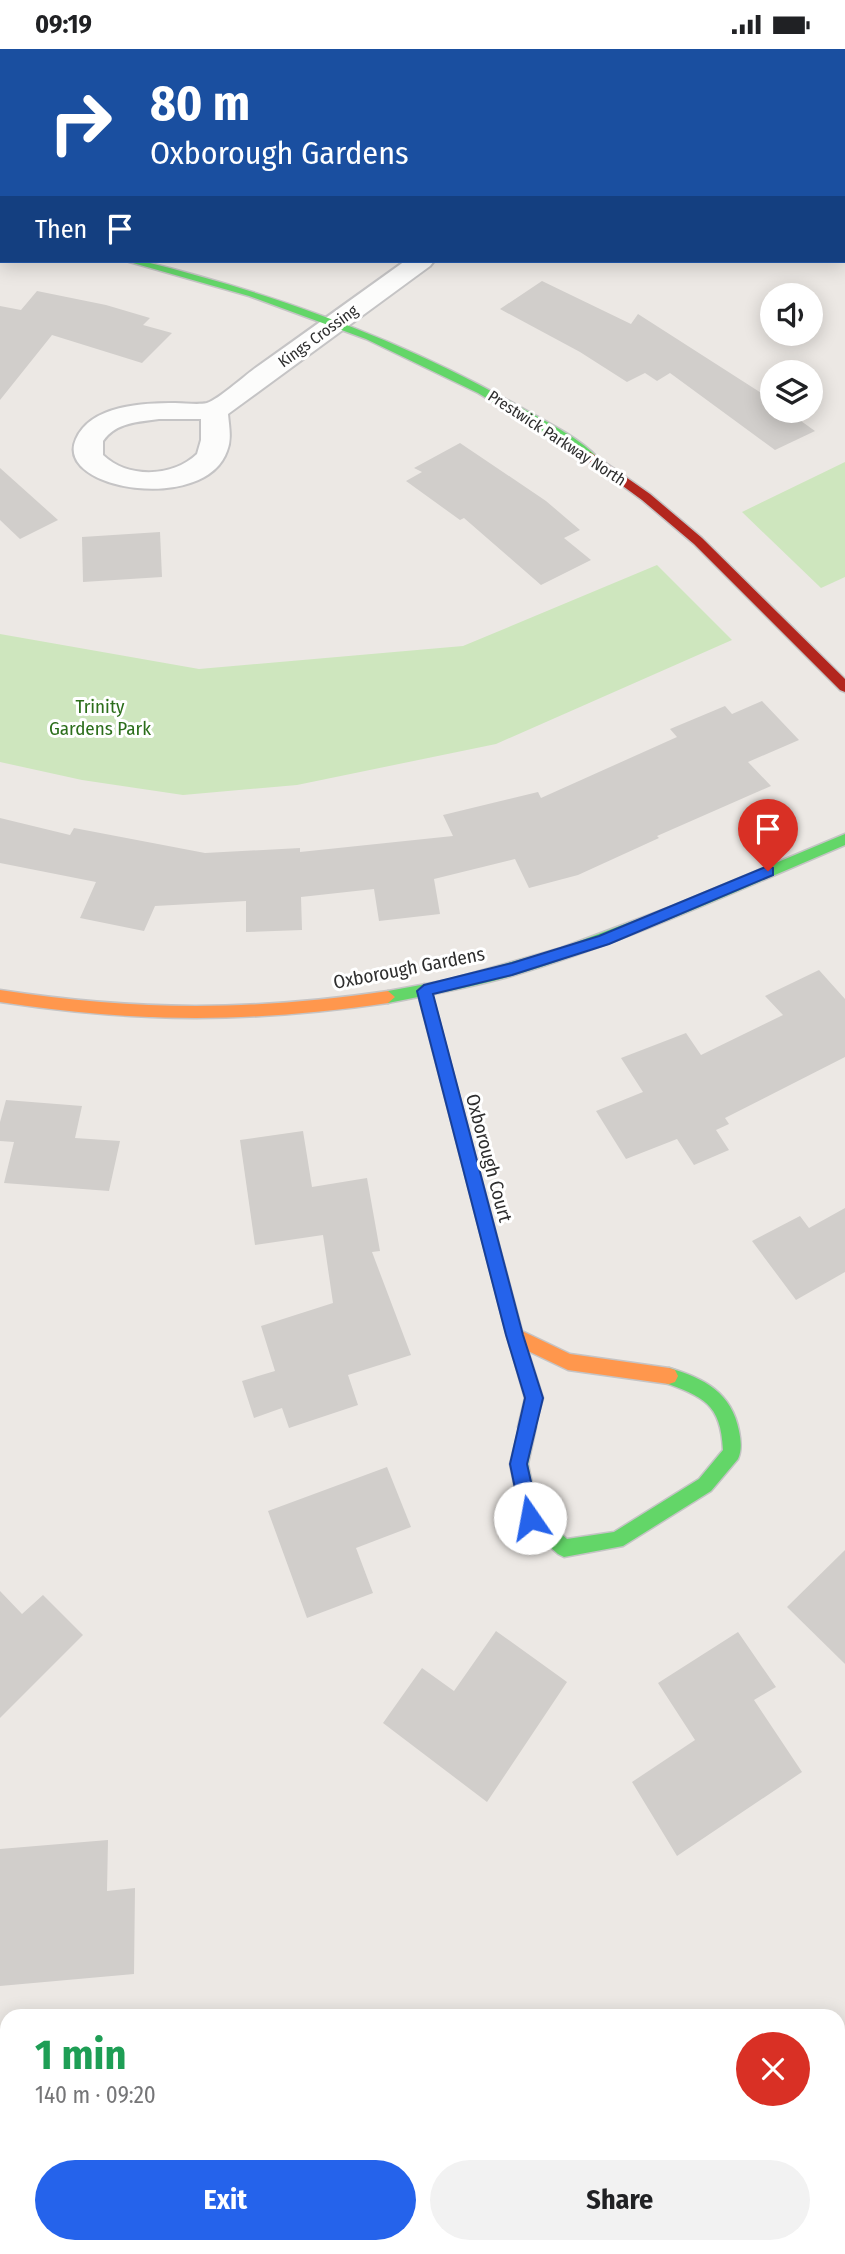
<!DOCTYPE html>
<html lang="en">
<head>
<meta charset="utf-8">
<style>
	:root { --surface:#fff; --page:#f2f2f2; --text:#202124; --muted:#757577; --accent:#2563eb }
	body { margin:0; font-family:"Fira Sans Condensed",sans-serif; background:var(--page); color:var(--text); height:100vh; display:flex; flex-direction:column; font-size:26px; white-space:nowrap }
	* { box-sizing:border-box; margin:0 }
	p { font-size:23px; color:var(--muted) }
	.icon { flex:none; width:38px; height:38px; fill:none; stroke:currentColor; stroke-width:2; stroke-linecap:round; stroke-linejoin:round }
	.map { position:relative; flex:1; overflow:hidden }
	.side { position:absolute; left:0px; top:1960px; width:845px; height:245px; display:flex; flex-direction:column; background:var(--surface); border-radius:21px 21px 0 0; box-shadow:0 4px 18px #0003 }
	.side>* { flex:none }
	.guide { position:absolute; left:0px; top:0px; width:845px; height:214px; box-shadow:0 4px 18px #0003; background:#1a4fa0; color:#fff; overflow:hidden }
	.tools { position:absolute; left:760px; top:234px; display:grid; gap:14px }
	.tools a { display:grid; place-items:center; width:63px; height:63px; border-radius:50%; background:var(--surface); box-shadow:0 4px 18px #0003; font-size:35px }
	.pin { position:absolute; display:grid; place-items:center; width:60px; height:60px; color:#fff; margin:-72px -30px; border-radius:50% 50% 50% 0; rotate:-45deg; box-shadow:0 0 7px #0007 }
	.pin .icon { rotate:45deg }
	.me { position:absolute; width:77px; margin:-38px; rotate:348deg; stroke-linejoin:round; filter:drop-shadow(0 0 5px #0008) }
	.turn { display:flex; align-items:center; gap:24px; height:147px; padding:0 35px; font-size:32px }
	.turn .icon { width:91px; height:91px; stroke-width:2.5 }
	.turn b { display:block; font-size:49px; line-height:60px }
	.then { display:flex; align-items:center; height:66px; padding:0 35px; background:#0003; gap:14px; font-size:26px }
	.round { display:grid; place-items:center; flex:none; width:74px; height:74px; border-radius:37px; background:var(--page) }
	.summary { display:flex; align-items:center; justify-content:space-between; height:119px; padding:0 35px }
	h1 { font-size:42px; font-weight:700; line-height:52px; color:#1e9e55 }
	.button { display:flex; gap:14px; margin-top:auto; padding:14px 35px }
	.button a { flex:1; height:80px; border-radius:42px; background:var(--accent); color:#fff; font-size:28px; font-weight:700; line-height:80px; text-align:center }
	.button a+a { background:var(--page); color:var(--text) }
	.status { display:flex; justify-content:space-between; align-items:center; height:49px; padding:0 35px; background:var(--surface); direction:ltr }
	.status svg { height:19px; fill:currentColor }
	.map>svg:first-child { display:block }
	.green { fill:#cee6be }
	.building { fill:#d1cecb }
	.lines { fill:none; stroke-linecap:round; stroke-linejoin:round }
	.street-casing { stroke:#c5c4c5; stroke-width:4 }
	.fast-casing { stroke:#c5c4c5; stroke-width:3 }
	.slow-casing { stroke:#c5c4c5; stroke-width:3 }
	.jam-casing { stroke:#c5c4c5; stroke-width:3 }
	.street { fill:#fcfcfb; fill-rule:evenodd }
	.fast { fill:#63d668; fill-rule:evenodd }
	.slow { fill:#ff974d; fill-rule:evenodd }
	.jam { fill:#b3261e; fill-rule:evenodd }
	.route { fill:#2563eb; stroke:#184099; stroke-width:2 }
	.labels { text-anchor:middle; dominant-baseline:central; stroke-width:6; stroke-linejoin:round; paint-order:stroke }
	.far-street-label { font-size:16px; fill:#2e2e2e; stroke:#fff }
	.park-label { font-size:19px; fill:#2c6e1b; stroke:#fff }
	.street-label { font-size:19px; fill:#2e2e2e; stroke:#fff }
</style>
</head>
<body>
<div class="status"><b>09:19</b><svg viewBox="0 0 49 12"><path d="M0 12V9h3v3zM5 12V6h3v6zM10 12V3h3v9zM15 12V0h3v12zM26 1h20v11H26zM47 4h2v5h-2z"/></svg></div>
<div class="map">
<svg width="845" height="2205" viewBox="0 0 845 2205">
	<rect width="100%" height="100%" fill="#ece8e4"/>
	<g class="green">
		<polygon points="845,413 845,528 821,539 742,463"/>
		<polygon points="657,516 732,591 496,695 297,736 183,746 82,731 0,713 0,585 199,620 463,597"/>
	</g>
	<g class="building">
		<polygon points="542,232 631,275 638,265 772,351 772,362 787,362 815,382 775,401 670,324 657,332 645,324 627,333 580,303 500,260"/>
		<polygon points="37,242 106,256 150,269 143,276 172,284 142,314 52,286 0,351 0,257 21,261"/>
		<polygon points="460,394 546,452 580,481 564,489 591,511 541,536 464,469 460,471 406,432 422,423 414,419"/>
		<polygon points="0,419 58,471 20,490 0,471"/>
		<polygon points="160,483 162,528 83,533 82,488"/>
		<polygon points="762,652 799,691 748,713 771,737 657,787 659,789 578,826 529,839 515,810 434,830 440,865 379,872 374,840 301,848 302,881 246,883 246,852 155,857 144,882 80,869 96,833 0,814 0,769 70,786 74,779 205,804 300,799 300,803 453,787 443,766 538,743 541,749 677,688 670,680 725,657 732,665"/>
		<polygon points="819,921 845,950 845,1008 725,1069 729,1075 716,1081 729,1101 694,1116 677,1090 626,1110 596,1062 643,1043 621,1009 686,984 701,1006 783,966 765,947"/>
		<polygon points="6,1051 82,1057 75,1089 120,1092 109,1142 4,1134 14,1093 0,1092 0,1073"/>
		<polygon points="303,1082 312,1138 367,1129 380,1202 372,1203 411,1306 348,1326 358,1356 289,1379 282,1359 254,1369 242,1332 275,1322 261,1277 333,1254 323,1186 255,1196 240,1091"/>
		<polygon points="845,1159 845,1223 796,1251 752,1192 800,1167 809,1179"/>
		<polygon points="387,1418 411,1478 356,1499 373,1544 307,1569 268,1462"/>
		<polygon points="845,1501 845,1615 787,1558"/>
		<polygon points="0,1542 22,1565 43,1546 83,1586 0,1669"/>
		<polygon points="496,1582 567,1633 487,1753 383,1674 422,1619 454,1642"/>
		<polygon points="738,1583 776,1638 754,1651 802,1723 677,1807 632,1733 695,1691 658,1634"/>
		<polygon points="108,1791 107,1842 135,1839 134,1925 0,1937 0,1800"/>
	</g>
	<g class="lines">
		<defs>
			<g id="street">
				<polygon points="802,0 829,0 801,2"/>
				<polygon points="844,32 845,32 845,47 844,46"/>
				<path d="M405 212H434L430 217 228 365C229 377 232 390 227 402 205 465 53 441 76 390 91 356 143 354 175 354 185 354 198 356 207 354 219 350 243 328 254 320 305 284 355 248 405 212ZM159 370H201V391L197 405C173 428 128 430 103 406V392C116 373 139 373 159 370Z"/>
			</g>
			<g id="fast">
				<rect x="0" y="186" width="2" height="6"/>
				<path d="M126 212H142C275 245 401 290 520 358 543 371 578 388 596 407L590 411 586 410 478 344 366 290 249 247Z"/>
				<path d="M845 785V796C734 843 624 894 508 928 468 939 428 946 388 954L381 948 388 942 448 931 561 899 673 857Z"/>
				<path d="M669 1319C704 1329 732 1344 739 1382 741 1392 742 1401 738 1410L711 1442 623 1497 564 1508 558 1505 524 1475 521 1469 510 1415 521 1372 527 1370 533 1372 536 1378 528 1415 538 1464 567 1490 614 1483 699 1430 723 1401C721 1354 703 1348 663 1333L660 1327 663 1321Z"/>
			</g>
			<g id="slow">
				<polygon points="424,935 431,941 522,1282 570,1305 669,1319 675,1321 678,1327 675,1333 669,1335 568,1321 528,1302 543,1349 533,1384 527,1386 521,1384 518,1378 525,1349 507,1287 417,941"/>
				<path d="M0 941C138 962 250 962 388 942L395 948 388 954C250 974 138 974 0 953Z"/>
			</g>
			<polygon id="jam" points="590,403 650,445 702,489 845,630 845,643 840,641 694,495 642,451 586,410 584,407"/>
		</defs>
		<use href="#street" class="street-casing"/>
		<use href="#fast" class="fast-casing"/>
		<use href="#slow" class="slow-casing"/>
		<use href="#jam" class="jam-casing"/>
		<use href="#street" class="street"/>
		<use href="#fast" class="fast"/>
		<use href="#slow" class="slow"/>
		<use href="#jam" class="jam"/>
	</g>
	<polygon class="route" points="768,817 773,819 773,826 609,895 512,926 433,945 523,1286 543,1349 527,1415 539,1469 537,1476 530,1478 524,1476 521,1469 510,1415 525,1349 506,1286 417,942 424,936 512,914 599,887"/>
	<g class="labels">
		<g class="far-street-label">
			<text transform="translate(318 287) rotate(-36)">Kings Crossing</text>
			<text transform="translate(557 389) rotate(33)">Prestwick Parkway North</text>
		</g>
		<g class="park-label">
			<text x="100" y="657">Trinity<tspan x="100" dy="22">Gardens Park</tspan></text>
		</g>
		<g class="street-label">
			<text transform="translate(409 919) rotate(-11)">Oxborough Gardens</text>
			<text transform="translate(489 1109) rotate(75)">Oxborough Court</text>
		</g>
	</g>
</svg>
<div class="tools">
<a><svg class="icon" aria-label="sound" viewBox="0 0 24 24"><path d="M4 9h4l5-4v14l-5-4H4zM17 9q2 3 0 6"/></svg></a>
<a><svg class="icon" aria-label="layers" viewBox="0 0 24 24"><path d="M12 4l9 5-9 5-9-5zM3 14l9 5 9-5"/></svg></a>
</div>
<div class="pin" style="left:768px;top:822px;background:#d93025"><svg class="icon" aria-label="arrive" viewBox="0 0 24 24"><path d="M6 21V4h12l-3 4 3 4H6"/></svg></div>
<svg class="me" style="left:530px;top:1469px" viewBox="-20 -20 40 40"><circle r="19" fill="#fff"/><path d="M0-13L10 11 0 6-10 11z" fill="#2563eb"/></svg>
<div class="guide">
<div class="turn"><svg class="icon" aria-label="right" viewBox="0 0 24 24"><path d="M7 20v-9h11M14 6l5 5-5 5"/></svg><div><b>80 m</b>Oxborough Gardens</div></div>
<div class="then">Then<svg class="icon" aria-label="arrive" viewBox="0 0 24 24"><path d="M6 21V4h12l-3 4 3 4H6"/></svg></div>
</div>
<section class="side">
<div class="summary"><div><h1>1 min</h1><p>140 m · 09:20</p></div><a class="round" style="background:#d93025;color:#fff"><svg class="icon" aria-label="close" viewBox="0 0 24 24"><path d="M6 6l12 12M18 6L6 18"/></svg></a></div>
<div class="button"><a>Exit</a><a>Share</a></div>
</section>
</div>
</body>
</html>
